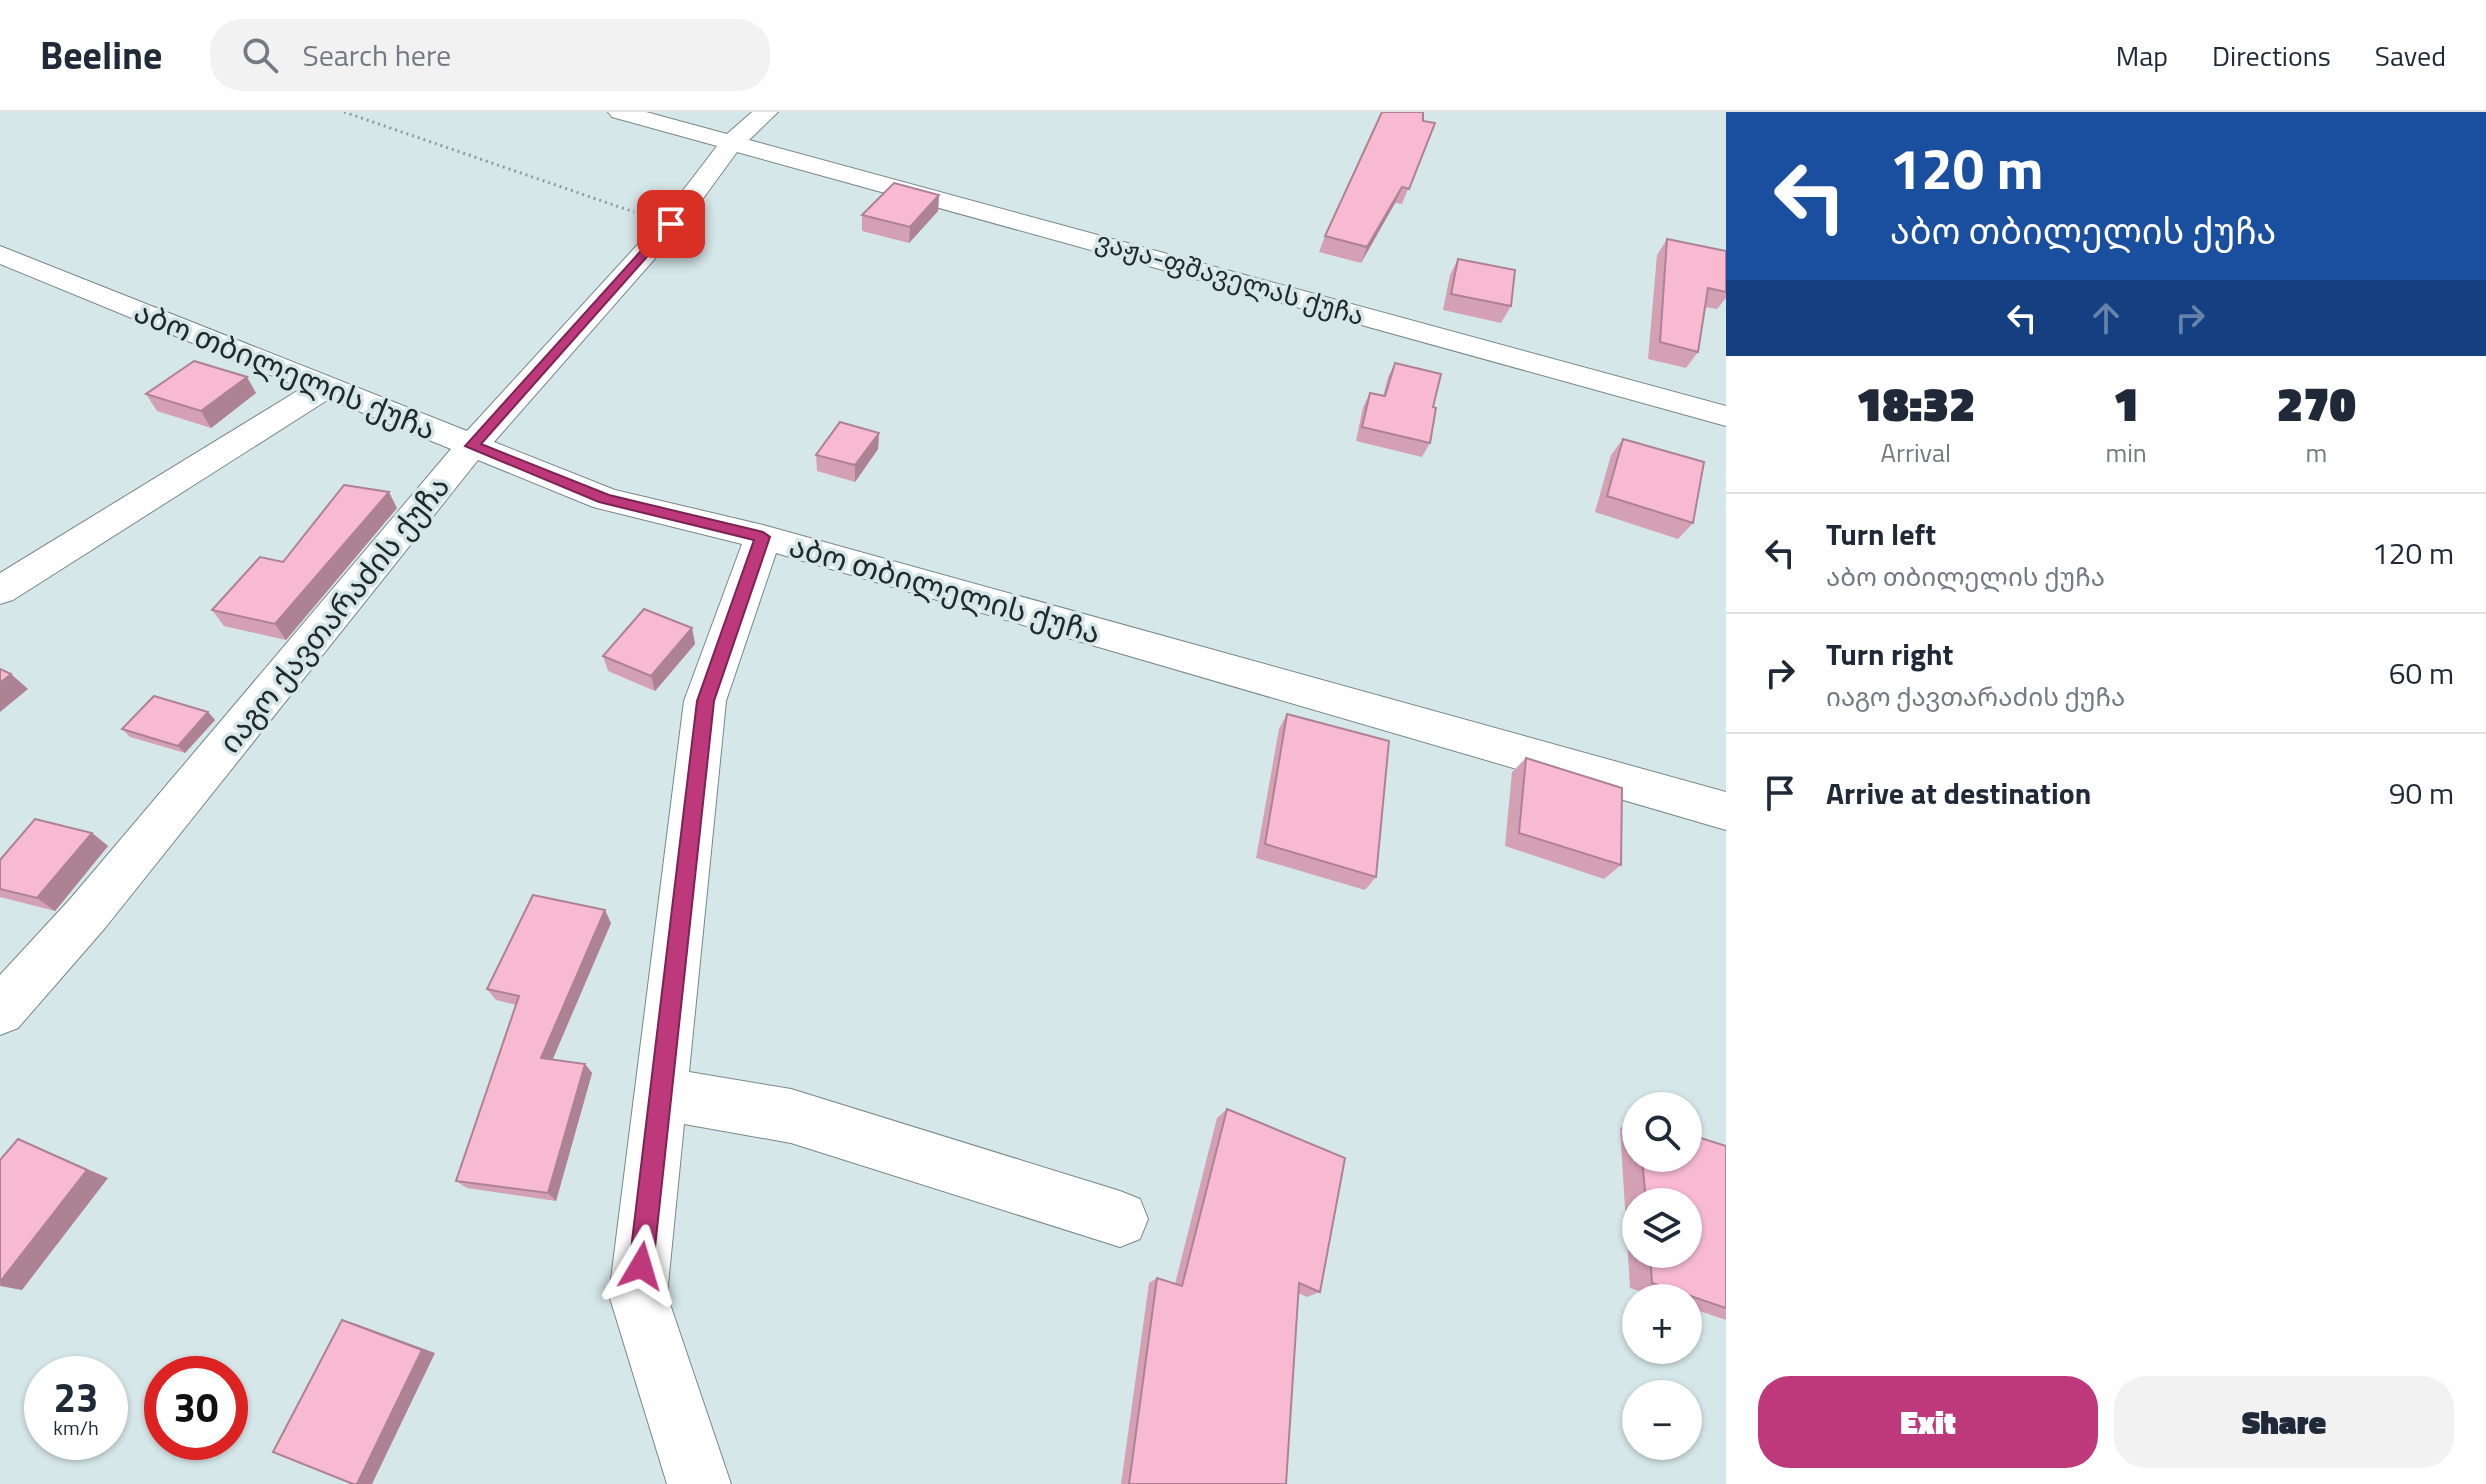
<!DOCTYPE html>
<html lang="en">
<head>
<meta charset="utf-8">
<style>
	:root { --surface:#fff; --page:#f2f2f3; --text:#1f2937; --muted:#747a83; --line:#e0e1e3; --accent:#be387c }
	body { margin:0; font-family:"Titillium Web","Noto Sans Georgian",sans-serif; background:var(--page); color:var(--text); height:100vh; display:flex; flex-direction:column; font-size:30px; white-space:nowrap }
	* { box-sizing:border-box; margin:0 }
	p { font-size:26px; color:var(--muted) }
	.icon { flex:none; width:44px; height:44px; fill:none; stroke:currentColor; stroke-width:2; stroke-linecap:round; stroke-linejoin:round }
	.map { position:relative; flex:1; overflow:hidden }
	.details { display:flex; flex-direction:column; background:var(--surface); width:760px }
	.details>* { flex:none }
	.banner { background:#1a4fa0; color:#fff; overflow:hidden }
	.controls { position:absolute; left:1622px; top:980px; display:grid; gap:16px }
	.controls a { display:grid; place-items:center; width:80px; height:80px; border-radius:50%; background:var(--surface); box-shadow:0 2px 6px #0004; font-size:40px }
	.speed { position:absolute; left:24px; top:1244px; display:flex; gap:16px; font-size:40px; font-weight:700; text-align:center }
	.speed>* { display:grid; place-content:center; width:104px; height:104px; border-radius:50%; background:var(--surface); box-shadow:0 2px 6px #0004; line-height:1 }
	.speed small { font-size:20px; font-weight:400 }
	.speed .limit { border:12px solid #d22; background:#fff; color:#111 }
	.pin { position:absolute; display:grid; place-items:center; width:68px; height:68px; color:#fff; margin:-34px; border-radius:16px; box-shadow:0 4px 12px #0006 }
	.me { position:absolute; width:88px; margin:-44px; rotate:7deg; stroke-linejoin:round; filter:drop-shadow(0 0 6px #0008) }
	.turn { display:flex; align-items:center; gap:28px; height:168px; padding:0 32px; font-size:36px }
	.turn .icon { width:104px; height:104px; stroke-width:2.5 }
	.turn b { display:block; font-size:56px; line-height:68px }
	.lanes { display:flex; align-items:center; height:76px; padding:0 32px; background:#0003; justify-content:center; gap:40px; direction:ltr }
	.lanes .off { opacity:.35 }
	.eta { display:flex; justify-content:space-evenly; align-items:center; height:136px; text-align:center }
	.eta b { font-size:48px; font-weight:800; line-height:56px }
	.action { display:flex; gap:16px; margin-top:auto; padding:16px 32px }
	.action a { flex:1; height:92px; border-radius:32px; background:var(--accent); color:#fff; font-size:32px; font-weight:800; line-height:92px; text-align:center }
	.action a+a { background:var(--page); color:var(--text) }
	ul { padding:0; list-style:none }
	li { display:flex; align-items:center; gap:24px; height:120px; padding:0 32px; border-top:2px solid var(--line) }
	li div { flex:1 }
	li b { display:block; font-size:30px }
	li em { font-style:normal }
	header { display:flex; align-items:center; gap:48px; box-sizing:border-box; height:112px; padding:0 40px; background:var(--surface); border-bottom:2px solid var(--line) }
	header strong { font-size:38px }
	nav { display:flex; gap:44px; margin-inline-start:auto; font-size:28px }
	.search { width:560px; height:72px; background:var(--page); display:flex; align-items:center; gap:20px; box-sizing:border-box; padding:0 28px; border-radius:32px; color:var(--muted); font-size:30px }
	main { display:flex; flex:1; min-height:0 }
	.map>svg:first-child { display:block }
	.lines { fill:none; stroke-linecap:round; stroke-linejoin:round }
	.minor-casing { stroke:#778788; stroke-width:2 }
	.path { stroke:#8f9c9d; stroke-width:3; stroke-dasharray:2 4; stroke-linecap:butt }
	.minor { fill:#fff; fill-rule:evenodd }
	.wall { fill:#d4a0b4; fill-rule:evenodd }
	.shaded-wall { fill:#ad8292 }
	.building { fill:#f7bad1; stroke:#ad8292; stroke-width:2 }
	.route { fill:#be387c; stroke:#7c2451; stroke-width:2 }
	.labels { text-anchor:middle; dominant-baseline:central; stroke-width:7; stroke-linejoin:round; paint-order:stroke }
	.far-street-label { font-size:26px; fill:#222929; stroke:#d6e7e9 }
	.street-label { font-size:30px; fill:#222929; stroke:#d6e7e9 }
</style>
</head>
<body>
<header>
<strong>Beeline</strong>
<div class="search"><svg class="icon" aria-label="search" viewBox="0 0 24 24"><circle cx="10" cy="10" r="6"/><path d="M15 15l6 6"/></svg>Search here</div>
<nav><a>Map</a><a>Directions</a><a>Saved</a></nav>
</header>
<main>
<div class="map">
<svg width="1726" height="1372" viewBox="0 0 1726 1372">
	<rect width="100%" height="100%" fill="#d6e7e9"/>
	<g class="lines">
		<defs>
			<polygon id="minor" points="608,0 646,0 727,22 752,0 778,0 749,28 1726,294 1726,314 737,40 680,118 494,330 615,378 763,413 1726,680 1726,718 776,441 726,589 689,960 791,977 1120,1079 1140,1087 1148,1107 1140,1127 1120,1135 791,1031 684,1012 667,1183 731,1372 667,1372 609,1183 684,589 742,432 593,395 478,348 105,816 18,916 0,923 0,863 71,786 451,337 329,287 13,488 0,492 0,461 302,276 0,152 0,134 467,319 662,106 717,34 612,5"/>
		</defs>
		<use href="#minor" class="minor-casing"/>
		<polyline class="path" points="344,0 634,100"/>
		<use href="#minor" class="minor"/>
	</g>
	<g class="wall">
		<polygon points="1423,9 1435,11 1402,92 1395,91 1361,151 1319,140 1325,124"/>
		<polygon points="939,83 938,99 909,131 862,119 862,103"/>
		<polygon points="1667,127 1726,139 1726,186 1717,197 1705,195 1698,240 1686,256 1648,247 1657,143"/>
		<polygon points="1458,147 1511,194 1501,211 1443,198 1450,163"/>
		<polygon points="1395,251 1433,295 1430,331 1422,345 1356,329 1363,295 1370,281 1383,284 1388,265"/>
		<polygon points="256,281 211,316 157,299 146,282"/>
		<polygon points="879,321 878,337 855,370 817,359 816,343"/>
		<polygon points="1623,327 1693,411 1678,427 1595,400 1611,343"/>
		<polygon points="397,396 286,528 224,514 212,498"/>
		<polygon points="692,516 695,532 655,579 608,559 603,544"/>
		<polygon points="208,600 215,608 185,641 130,625 122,617"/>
		<polygon points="1287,602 1376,765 1365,778 1256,746 1279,617"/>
		<polygon points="1526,646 1621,753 1604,767 1505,734 1512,660"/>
		<polygon points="92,721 108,734 55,799 0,785 0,777"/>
		<polygon points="611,811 552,948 585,952 592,961 556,1089 467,1076 456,1069 516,893 496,888 487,877"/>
		<polygon points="1227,997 1320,1180 1307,1185 1298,1181 1286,1372 1121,1372 1149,1171 1157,1166 1175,1172 1217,1006"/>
		<path d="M1636 1009V1046H1688L1726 1034V1208L1688 1195V1186H1660L1630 1176 1620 1016ZM1636 1090H1688V1142H1636Z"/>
	</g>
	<g class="shaded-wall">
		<polygon points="1402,75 1395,91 1361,151 1367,135"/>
		<polygon points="939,83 938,99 909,131 910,115"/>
		<polygon points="247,265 256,281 211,316 201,299"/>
		<polygon points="879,321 878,337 855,370 855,353"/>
		<polygon points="389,380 397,396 286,528 275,512"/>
		<polygon points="692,516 695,532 655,579 651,564"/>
		<polygon points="11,562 28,577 0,600 0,571"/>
		<polygon points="208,600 215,608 185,641 178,634"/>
		<polygon points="92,721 108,734 55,799 37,786"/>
		<polygon points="605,798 611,811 549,956 541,946"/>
		<polygon points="585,952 592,961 556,1089 548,1081"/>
		<polygon points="18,1027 108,1066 22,1178 0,1174"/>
		<polygon points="342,1208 356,1212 435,1241 372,1372 357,1372"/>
	</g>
	<g class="building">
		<polygon points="1382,0 1423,0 1423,9 1435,11 1409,77 1402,75 1367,135 1325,124"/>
		<polygon points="894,71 939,83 910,115 862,103"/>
		<polygon points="1667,127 1726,139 1726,180 1708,176 1698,240 1660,230"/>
		<polygon points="1458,147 1515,158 1511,194 1451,182"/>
		<polygon points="194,249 247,265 201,299 146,282"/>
		<polygon points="1395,251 1441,262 1433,295 1436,296 1430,331 1362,315 1370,281 1385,284"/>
		<polygon points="840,310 879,321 855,353 816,343"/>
		<polygon points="1623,327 1704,350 1693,411 1607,384"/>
		<polygon points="344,373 389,380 275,512 212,498 260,445 283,450"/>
		<polygon points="644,497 692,516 651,564 603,544"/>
		<polygon points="0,557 11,562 0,571"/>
		<polygon points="154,584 208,600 178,634 122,617"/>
		<polygon points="1287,602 1389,629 1376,765 1265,732"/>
		<polygon points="1526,646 1622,676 1621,753 1519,721"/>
		<polygon points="35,707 92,721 37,786 0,777 0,748"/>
		<polygon points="533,783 605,798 541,946 585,952 548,1081 456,1069 519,884 487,877"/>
		<polygon points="1227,997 1345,1046 1320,1180 1299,1171 1286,1372 1129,1372 1157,1166 1182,1174"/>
		<polygon points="1688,1022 1726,1034 1726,1196 1652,1171 1650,1142 1688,1142 1688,1090 1646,1090 1642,1046 1688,1046"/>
		<polygon points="18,1027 87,1058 0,1170 0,1048"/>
		<polygon points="342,1208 422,1238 357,1372 353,1372 273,1340"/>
	</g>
	<polygon class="route" points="667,110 676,112 481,332 609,383 763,420 770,425 714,589 653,1154 649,1162 641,1166 633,1162 629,1154 697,589 754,428 599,390 465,334"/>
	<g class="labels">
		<g class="far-street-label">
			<text transform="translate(1230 166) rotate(16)">ვაჟა-ფშაველას ქუჩა</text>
		</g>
		<g class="street-label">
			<text transform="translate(285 258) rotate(22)">აბო თბილელის ქუჩა</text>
			<text transform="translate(945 477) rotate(16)">აბო თბილელის ქუჩა</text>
			<text transform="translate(334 502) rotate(-51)">იაგო ქავთარაძის ქუჩა</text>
		</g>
	</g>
</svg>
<div class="controls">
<a><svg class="icon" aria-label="search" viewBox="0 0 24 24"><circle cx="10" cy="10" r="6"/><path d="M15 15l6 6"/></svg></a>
<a><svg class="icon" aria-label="layers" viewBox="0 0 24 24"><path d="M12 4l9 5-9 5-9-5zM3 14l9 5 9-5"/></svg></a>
<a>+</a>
<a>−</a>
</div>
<div class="speed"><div>23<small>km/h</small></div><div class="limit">30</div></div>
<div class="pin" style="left:671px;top:112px;background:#d93025"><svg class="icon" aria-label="arrive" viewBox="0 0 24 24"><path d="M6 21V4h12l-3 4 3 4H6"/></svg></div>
<svg class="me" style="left:641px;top:1154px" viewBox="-20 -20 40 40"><path d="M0-17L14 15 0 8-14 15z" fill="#be387c" stroke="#fff" stroke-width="4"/></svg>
</div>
<section class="details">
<div class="banner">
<div class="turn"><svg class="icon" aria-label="left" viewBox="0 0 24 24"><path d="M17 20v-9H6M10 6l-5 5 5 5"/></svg><div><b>120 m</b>აბო თბილელის ქუჩა</div></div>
<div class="lanes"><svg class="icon" aria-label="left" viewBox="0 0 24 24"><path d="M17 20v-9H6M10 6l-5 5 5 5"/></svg><svg class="icon off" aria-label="ahead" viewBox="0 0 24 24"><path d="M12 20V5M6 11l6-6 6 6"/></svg><svg class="icon off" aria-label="right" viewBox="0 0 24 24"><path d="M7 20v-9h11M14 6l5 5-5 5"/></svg></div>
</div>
<div class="eta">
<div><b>18:32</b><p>Arrival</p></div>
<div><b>1</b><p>min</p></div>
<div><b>270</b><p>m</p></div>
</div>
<ul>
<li><svg class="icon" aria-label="left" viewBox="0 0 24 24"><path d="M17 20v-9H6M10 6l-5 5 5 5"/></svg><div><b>Turn left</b><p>აბო თბილელის ქუჩა</p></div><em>120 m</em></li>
<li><svg class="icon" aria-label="right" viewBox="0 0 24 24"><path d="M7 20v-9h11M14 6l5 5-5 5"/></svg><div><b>Turn right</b><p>იაგო ქავთარაძის ქუჩა</p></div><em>60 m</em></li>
<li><svg class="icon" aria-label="arrive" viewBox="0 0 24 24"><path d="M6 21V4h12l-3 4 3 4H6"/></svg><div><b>Arrive at destination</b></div><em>90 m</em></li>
</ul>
<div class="action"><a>Exit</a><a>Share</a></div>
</section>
</main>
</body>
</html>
